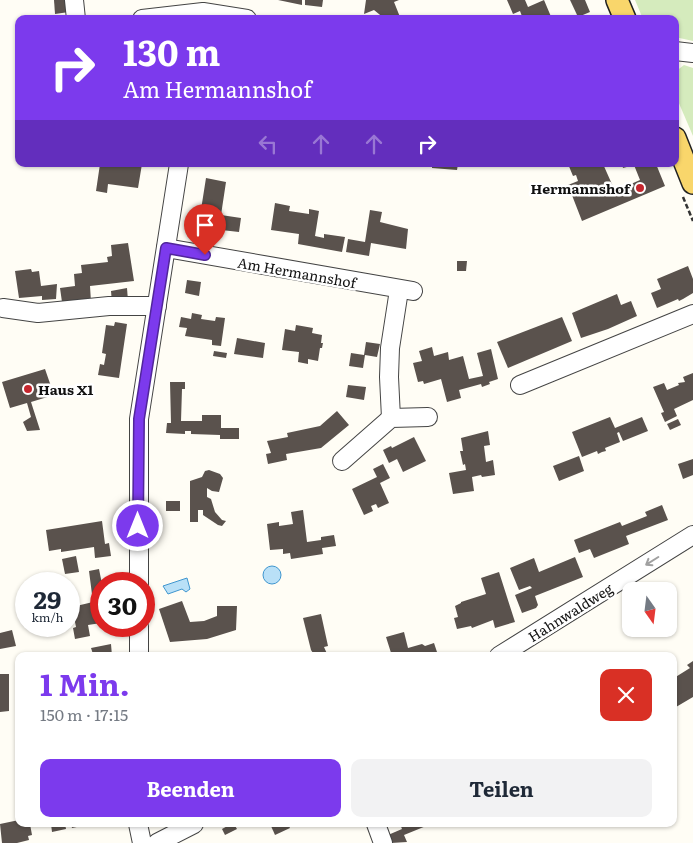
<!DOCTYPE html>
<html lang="de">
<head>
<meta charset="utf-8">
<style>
	:root { --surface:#fff; --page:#f2f2f3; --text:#1f2937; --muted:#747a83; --accent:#7c3aed }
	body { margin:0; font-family:Literata,serif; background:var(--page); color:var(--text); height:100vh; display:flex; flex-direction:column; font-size:19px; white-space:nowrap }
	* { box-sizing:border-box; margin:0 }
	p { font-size:16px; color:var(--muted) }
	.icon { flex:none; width:28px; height:28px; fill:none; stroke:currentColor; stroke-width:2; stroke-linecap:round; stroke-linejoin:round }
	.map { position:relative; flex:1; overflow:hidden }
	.side { position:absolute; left:15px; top:652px; width:662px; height:175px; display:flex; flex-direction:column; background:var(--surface); border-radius:10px; box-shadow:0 1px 4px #0004 }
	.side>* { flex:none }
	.top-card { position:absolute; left:15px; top:15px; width:664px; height:152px; border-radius:10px; box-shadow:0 1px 4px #0004; background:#7c3aed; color:#fff; overflow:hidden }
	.needle { width:32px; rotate:166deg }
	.controls { position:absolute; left:622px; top:582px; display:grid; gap:10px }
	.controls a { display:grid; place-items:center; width:55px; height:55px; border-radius:10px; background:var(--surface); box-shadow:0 1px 4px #0004; font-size:25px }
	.speed { position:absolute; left:15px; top:572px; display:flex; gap:10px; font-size:25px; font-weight:700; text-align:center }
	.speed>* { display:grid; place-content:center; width:65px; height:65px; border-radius:50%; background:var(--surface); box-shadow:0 1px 4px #0004; line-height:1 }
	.speed small { font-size:12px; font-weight:400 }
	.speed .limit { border:8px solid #d22; background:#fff; color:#111 }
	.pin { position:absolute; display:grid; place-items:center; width:42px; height:42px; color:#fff; margin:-51px -21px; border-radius:50% 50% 50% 0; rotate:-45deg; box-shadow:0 0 5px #0007 }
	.pin .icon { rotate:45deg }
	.me { position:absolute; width:55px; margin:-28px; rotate:0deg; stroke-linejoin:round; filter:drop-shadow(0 0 4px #0008) }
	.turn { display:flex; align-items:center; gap:18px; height:105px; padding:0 25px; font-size:22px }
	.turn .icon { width:65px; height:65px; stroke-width:2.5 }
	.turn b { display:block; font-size:35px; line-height:42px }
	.lanes { display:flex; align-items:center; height:48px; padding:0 25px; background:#0003; justify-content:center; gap:25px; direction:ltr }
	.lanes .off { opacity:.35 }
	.round { display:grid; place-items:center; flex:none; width:52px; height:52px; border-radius:10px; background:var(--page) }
	.overview { display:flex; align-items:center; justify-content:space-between; height:85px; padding:0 25px }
	h1 { font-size:30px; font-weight:700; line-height:38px; color:var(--accent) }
	.cta { display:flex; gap:10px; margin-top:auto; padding:10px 25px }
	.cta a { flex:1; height:58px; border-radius:10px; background:var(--accent); color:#fff; font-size:20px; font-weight:700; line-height:58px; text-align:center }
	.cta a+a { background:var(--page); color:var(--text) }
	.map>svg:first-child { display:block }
	.green { fill:#d5ebbd }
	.water { fill:#b9e0f7; stroke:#3f96cf }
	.building { fill:#5a524d }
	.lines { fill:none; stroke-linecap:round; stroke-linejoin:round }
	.minor-casing { stroke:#444; stroke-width:20 }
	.major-casing { stroke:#222; stroke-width:24 }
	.path { stroke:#333; stroke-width:2.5; stroke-dasharray:5 2.5; stroke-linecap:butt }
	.minor { stroke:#fff; stroke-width:18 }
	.major { stroke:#f9d66b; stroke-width:21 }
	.oneway { stroke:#a0a0a0 }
	.route-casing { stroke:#51269a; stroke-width:12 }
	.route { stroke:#7c3aed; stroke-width:9 }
	.poi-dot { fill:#c4262e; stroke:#fff; stroke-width:2 }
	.labels { text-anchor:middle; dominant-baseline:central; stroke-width:5; stroke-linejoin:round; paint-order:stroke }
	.poi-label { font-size:14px; font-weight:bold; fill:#111; stroke:#fff; text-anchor:end }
	.street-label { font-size:14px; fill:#111; stroke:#fff }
</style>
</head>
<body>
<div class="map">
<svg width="693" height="843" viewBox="0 0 693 843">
	<rect width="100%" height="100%" fill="#fffdf5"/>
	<g class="green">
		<polygon points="635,0 693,0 693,41 675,37 675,19 643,19"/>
		<polygon points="684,65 693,68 693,136 675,94 675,72"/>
	</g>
	<g class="water">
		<circle cx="272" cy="575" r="9"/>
		<polygon points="187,578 190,589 186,592 182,589 168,594 163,586"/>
	</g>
	<g class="building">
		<polygon points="54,0 68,0 69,12 55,14"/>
		<polygon points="278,0 302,0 302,5"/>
		<polygon points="305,0 323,0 322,7 305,5"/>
		<polygon points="366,0 399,0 394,2 400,17 385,19 374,10 364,14"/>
		<polygon points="507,0 525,0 528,7 544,0 552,19 523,19 520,11 513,14"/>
		<polygon points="570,0 585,0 590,12 578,17"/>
		<polygon points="100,164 142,164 138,188 108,184 107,193 96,191"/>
		<polygon points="432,164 458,164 457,170 432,168"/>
		<polygon points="568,164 603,164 615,191 640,180 634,165 623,168 622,164 656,164 665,186 582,221 568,185 578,181 576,175 573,176"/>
		<polygon points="206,178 226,182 221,215 241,218 239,232 195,227 197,216 200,216"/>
		<polygon points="275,203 290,206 289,211 309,214 309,209 319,211 315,236 324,238 324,234 345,237 342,252 298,244 299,234 271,230"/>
		<polygon points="370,210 382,212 380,222 408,229 406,249 371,243 369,256 346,252 348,239 365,242"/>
		<polygon points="128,243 134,281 90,286 91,302 80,303 80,300 62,302 60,288 75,286 74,274 82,273 81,265 108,262 107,257 112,256 111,245"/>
		<polygon points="457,261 467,261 466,271 457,271"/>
		<polygon points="688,266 693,279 693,293 683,299 679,301 678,299 657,308 651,293 661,289 657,279"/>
		<polygon points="31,269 32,272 39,271 41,286 57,284 56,299 42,300 42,296 19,298 15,271"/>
		<polygon points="187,280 201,282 199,296 185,293"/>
		<polygon points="127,288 128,301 112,303 111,291"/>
		<polygon points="617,294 621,305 631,301 637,316 608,329 581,338 572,313"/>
		<polygon points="192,313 202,315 201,319 215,321 216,317 225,318 221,346 212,345 212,340 185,336 187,328 179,327 181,317 191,319"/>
		<polygon points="562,317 572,341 508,368 497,342"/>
		<polygon points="115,322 127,324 119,378 98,375 100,364 104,365 106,354 102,353 106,325 114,326"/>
		<polygon points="296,325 313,328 312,333 322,335 321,343 323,343 322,348 320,348 318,361 308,359 308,364 298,362 299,352 282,350 285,329 295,331"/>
		<polygon points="237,338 265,343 263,358 234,354"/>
		<polygon points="366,342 380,344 377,357 365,355 363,368 349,366 351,353 364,355"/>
		<polygon points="432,347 434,356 448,352 449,360 463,356 469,379 483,376 477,353 491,349 498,379 489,382 490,384 482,387 481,384 459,390 461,398 447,402 441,379 424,384 423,381 418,382 413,363 422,361 419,351"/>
		<polygon points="214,351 227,353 226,358 213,356"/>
		<polygon points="45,369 54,395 31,402 40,430 27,431 23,422 31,417 27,403 10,408 2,382"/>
		<polygon points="693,373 693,400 674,409 677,416 665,422 661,413 664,412 653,387 664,383 667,390 679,385 678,383 685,382 683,377"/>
		<polygon points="170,382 185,382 185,389 182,389 181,421 202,421 202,415 221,415 221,428 239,428 239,439 220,439 220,435 191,434 191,431 185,431 185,434 166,433 167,423 171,423"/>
		<polygon points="348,385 366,387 364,400 346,397"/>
		<polygon points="337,411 349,425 321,448 286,454 287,460 268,464 266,454 271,453 267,441 288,437 287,433 320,426"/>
		<polygon points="610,417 615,428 642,417 648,431 623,441 619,432 617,433 620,442 605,448 606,451 602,452 598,454 597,451 582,457 572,432"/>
		<polygon points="678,419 681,425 670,430 667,424"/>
		<polygon points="488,431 490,445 484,446 486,462 493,460 495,475 482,477 481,475 472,477 474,491 453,494 449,473 466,470 465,464 463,465 460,451 463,451 461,438"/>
		<polygon points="414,437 426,461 403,472 397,459 389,463 383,450 391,446 392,448"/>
		<polygon points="579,456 584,471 559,481 553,466"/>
		<polygon points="693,459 693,475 683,479 678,464"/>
		<polygon points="383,464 390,478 380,483 389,503 378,508 376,504 371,506 373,511 364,515 352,489 377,477 373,469"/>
		<polygon points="209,470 220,474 223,478 219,492 212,491 207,488 207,497 211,499 215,512 222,520 226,521 222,526 218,525 203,515 203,510 198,510 198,522 190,522 190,481 202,477 205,471"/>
		<rect x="166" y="501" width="14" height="10"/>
		<polygon points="662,505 668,520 626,536 629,544 594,558 590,549 579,553 574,540 620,522 622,526 647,516 645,512"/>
		<polygon points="303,510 307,542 321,540 321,537 334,535 336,546 322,548 323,554 291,559 290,553 283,554 283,549 270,550 267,524 279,522 279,526 293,524 291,512"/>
		<polygon points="102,521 105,544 109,543 111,556 95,558 94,547 61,552 61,549 49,551 46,530"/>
		<polygon points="76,556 79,572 65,574 62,559"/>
		<polygon points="575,557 583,577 535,596 538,605 536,608 522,613 515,595 532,588 530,586 519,590 510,568 534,558 539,572"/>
		<polygon points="99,569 102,584 101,623 88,625 90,636 75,639 73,628 76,627 72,607 93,602 89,571"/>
		<polygon points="499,572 515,622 495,628 493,620 472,628 471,626 457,629 454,618 458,617 455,606 461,603 461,602 486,594 481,578"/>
		<polygon points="182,601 190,622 204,621 217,616 217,606 237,606 236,630 207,639 170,642 159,609"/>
		<polygon points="321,614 328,646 324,647 328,656 315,656 311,650 303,618"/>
		<polygon points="12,630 16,646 0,649 0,633"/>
		<polygon points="404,632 408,648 422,644 425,646 434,643 438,655 392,656 386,637"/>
		<polygon points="111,644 112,656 84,656 93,654 91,648"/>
		<polygon points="693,661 693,697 676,707 674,703 674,678 690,668 687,665"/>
		<polygon points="0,674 9,674 9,711 0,712"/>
		<polygon points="19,820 19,824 30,824 32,835 28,836 29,840 17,843 2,843 0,824"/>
		<polygon points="51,824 65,824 66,829 52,832"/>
		<polygon points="71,824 86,824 86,825 72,828"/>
		<polygon points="231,824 234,824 237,829 225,835 222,829"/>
		<polygon points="276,824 288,824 290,828 275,835 271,826"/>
		<polygon points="400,824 431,824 404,835 407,842 391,843 388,835 402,829"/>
	</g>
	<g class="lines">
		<defs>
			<g id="minor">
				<polyline points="74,0 76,19"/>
				<polyline points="142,19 203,12 247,19"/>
				<polyline points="675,51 693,53"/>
				<polyline points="166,248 413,291"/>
				<polyline points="3,308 38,313 109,306 157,306"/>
				<polyline points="520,385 693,314"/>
				<polyline points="391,418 389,377 390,348 399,290"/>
				<polyline points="342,461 391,418 428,417"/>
				<polyline points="139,584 139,419 179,164"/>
				<polyline points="139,656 139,626"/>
				<polyline points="499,656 693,535"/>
				<polyline points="138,824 142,843"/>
				<polyline points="376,824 383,843"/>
				<polyline points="157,843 194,824"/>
			</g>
			<g id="major">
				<polyline points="617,0 625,19"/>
				<polyline points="675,138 693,183"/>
			</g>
		</defs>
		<use href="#minor" class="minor-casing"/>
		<use href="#major" class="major-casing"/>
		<polyline class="path" points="683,197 693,221"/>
		<use href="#minor" class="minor"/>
		<use href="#major" class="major"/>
	</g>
	<defs><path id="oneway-shaft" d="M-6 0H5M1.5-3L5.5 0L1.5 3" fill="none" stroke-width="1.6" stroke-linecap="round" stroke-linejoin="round" transform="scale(1.25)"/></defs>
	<use class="oneway" href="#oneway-shaft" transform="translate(652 561) rotate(148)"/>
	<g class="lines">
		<defs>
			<polyline id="route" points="138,526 139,419 166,248 205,255"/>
		</defs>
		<use href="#route" class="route-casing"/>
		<use href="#route" class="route"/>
	</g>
	<g class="poi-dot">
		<circle cx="640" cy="188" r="5"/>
		<circle cx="28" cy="389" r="5"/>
	</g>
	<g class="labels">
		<g class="poi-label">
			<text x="630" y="188">Hermannshof</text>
			<text x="38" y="389" text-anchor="start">Haus X1</text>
		</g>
		<g class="street-label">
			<text transform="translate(297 272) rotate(10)">Am Hermannshof</text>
			<text transform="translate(570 612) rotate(-32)">Hahnwaldweg</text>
		</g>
	</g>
</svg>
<div class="controls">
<a><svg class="needle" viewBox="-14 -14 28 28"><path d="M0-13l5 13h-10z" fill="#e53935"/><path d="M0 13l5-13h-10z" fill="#747a83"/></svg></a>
</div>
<div class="speed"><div>29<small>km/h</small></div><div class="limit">30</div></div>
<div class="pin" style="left:205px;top:255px;background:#d93025"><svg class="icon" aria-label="arrive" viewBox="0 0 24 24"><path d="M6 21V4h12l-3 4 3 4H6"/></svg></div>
<svg class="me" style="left:138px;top:526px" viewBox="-20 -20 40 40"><circle r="17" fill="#7c3aed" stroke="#fff" stroke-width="3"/><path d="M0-11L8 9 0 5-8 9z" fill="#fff"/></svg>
<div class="top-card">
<div class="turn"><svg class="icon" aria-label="right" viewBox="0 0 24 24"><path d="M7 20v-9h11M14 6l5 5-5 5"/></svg><div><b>130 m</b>Am Hermannshof</div></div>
<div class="lanes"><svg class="icon off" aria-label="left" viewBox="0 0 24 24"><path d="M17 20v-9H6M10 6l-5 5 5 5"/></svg><svg class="icon off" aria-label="ahead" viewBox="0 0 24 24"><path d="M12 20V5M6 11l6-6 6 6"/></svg><svg class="icon off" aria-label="ahead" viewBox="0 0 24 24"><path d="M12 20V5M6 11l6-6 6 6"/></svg><svg class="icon" aria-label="right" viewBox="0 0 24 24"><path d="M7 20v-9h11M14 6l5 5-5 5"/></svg></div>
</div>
<section class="side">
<div class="overview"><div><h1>1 Min.</h1><p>150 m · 17:15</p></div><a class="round" style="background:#d93025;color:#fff"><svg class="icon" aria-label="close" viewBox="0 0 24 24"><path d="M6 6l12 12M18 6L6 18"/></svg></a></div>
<div class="cta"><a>Beenden</a><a>Teilen</a></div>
</section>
</div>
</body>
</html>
